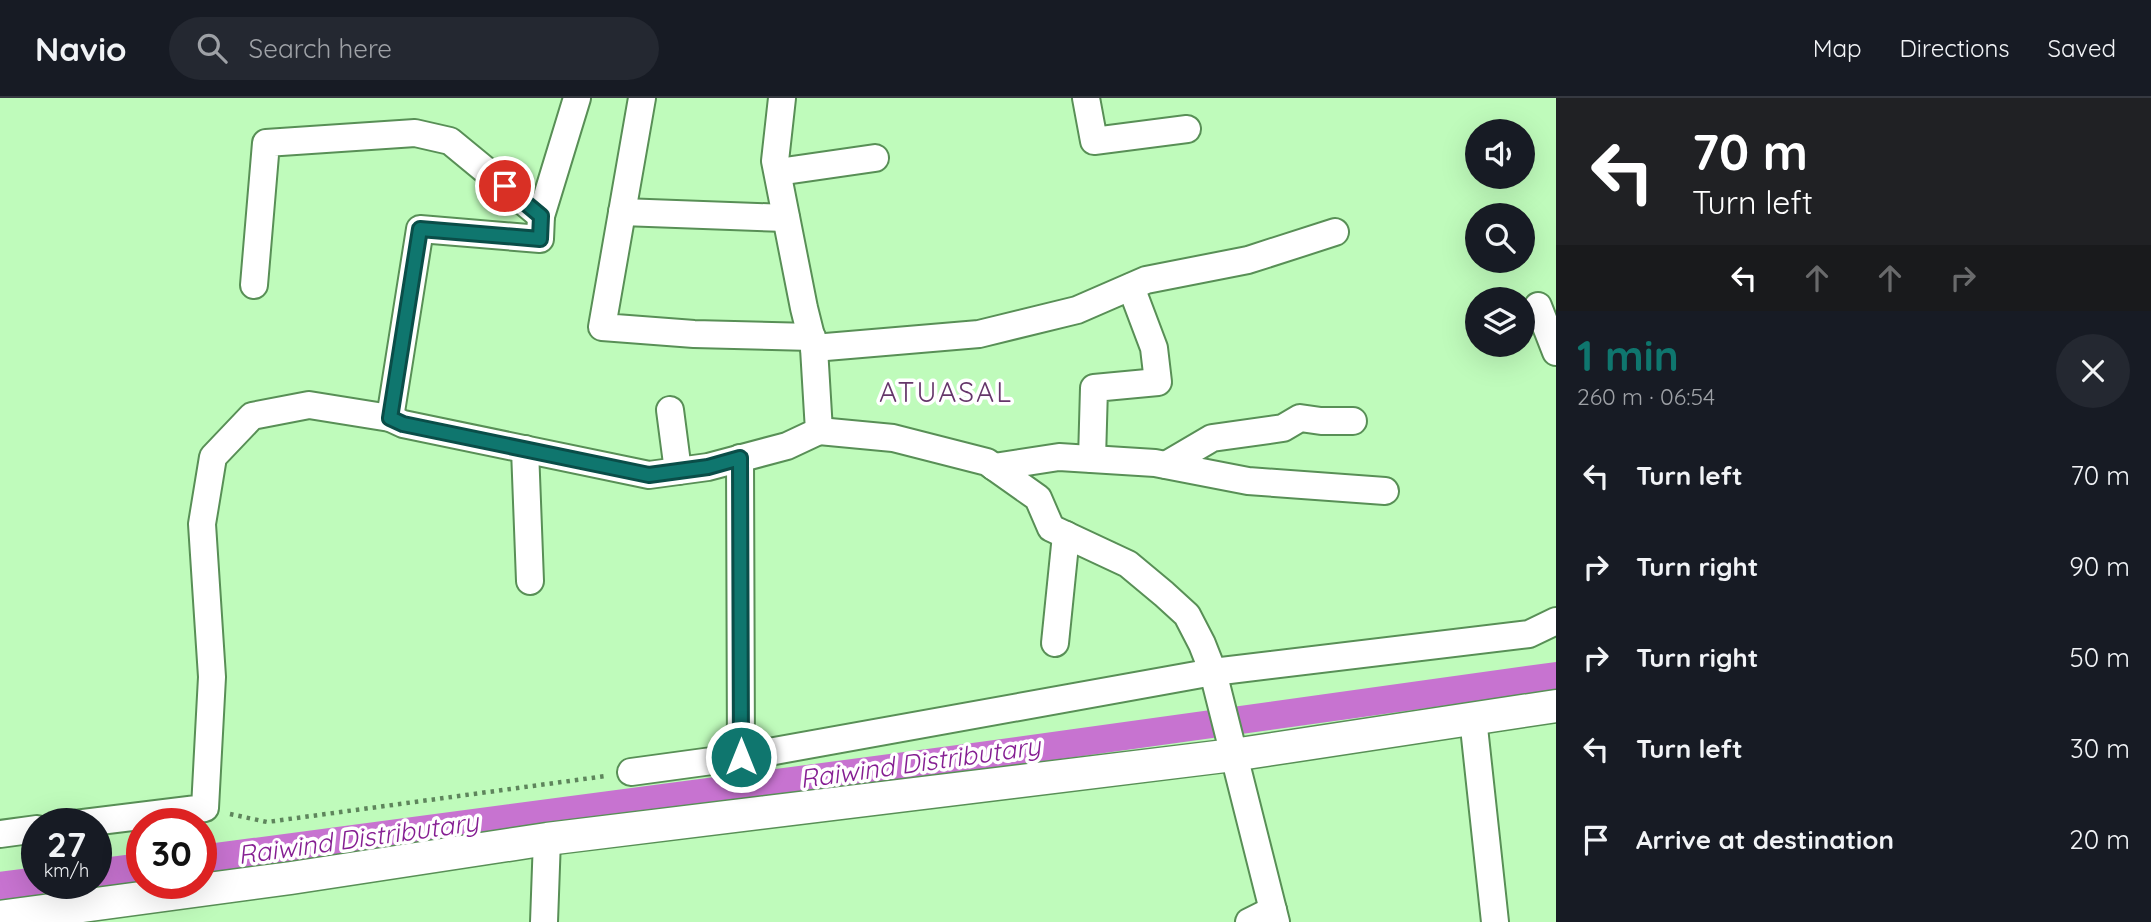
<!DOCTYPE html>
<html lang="en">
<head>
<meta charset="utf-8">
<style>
	:root { --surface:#171b24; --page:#242831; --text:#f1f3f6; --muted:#9ea1a6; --line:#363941; --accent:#0f766e }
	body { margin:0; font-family:Quicksand,sans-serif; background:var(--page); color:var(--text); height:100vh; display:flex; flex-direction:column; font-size:26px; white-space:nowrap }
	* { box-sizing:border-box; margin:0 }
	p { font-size:23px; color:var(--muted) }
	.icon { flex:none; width:38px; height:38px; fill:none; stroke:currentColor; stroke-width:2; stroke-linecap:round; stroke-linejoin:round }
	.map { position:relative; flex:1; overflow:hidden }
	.drawer { display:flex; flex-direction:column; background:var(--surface); width:595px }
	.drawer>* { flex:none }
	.banner { background:#202124; color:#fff; overflow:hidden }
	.buttons { position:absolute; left:1465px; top:21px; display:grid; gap:14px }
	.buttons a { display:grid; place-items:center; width:70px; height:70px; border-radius:50%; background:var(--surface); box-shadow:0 7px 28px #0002; font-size:35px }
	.speed { position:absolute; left:21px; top:710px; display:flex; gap:14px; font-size:35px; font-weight:700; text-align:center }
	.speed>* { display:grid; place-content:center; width:91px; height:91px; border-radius:50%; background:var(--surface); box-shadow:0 7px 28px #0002; line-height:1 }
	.speed small { font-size:18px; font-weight:400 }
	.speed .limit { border:10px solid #d22; background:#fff; color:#111 }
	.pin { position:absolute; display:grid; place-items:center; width:60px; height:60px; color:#fff; margin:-30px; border:4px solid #fff; border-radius:50%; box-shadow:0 2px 7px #0007 }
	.me { position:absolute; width:77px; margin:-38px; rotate:0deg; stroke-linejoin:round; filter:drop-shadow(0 0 5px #0008) }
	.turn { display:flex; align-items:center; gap:24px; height:147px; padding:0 21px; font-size:32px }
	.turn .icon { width:91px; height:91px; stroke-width:2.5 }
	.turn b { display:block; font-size:49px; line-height:60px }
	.lanes { display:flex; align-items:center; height:66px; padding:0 21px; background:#0003; justify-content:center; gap:35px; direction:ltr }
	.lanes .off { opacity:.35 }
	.round { display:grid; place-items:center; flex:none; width:74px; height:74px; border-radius:37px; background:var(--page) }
	.summary { display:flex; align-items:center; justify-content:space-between; height:119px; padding:0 21px }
	h1 { font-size:42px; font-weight:700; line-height:52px; color:var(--accent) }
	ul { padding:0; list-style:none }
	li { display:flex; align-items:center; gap:21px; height:91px; padding:0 21px }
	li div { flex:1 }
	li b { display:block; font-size:26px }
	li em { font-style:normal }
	header { display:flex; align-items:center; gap:42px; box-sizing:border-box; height:98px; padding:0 35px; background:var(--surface); border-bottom:2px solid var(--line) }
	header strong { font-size:33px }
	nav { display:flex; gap:38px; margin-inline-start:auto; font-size:24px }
	.search { width:490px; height:63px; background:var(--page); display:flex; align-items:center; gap:18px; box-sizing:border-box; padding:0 24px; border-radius:38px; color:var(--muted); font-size:26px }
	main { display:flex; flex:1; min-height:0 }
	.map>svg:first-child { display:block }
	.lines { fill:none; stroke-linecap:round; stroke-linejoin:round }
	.canal { stroke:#c773d0; stroke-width:28 }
	.minor-casing { stroke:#588f56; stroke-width:30 }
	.tertiary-casing { stroke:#588f56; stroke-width:35 }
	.path { stroke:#5e855c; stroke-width:4.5; stroke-dasharray:3.5 5; stroke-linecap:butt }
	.minor { stroke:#fff; stroke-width:26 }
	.tertiary { stroke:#fff; stroke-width:32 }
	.route-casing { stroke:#0a4d48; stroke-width:18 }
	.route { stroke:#0f766e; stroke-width:12 }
	.labels { text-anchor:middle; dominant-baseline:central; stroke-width:7; stroke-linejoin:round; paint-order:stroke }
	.water-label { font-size:26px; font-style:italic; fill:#851e92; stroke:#fff }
	.quarter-label { font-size:28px; letter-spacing:2px; fill:#65366a; stroke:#fff }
</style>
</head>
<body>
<header>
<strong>Navio</strong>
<div class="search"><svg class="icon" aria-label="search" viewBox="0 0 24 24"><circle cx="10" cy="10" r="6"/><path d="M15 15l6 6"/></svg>Search here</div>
<nav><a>Map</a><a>Directions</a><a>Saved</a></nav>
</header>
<main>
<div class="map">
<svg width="1556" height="824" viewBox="0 0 1556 824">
	<rect width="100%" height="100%" fill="#bffbbb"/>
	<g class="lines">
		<g class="canal">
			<polyline points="201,761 974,659 1556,578"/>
			<polyline points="96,775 142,769"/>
			<polyline points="0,788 37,783"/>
		</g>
		<defs>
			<g id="minor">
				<polyline points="642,0 602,229 694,236 812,239"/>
				<polyline points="1086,0 1094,43 1187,31"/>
				<polyline points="778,74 875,60"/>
				<polyline points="622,114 786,120"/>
				<polyline points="254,187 266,45 415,35 450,43 541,118 577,0"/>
				<polyline points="1538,208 1556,254"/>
				<polyline points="814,250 979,236 1077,212 1146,182 1248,162 1335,134"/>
				<polyline points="670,312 678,373"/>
				<polyline points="390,320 420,131 540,141 541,118"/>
				<polyline points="819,333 893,340 987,364 1038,400 1051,430 1128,466 1164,496 1187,517 1202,546 1213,574 1276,824"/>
				<polyline points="525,351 530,483"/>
				<polyline points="740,360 741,659"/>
				<polyline points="1092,361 1094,290 1158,284 1154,250 1131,189"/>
				<polyline points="1166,367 1212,340 1283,330 1300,320 1321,323 1353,323"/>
				<polyline points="994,369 1059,359 1155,365 1248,383 1385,393"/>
				<polyline points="1055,545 1066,437"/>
				<polyline points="1473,620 1495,824"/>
				<polyline points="631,674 741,659 1213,574 1529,536 1556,523"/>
				<polyline points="75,726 205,710 212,579 202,426 213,359 252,318 309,307 390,320 403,326 649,377 708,369 787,348 819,333 814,250 804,210 775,63 782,0"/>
				<polyline points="0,736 37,731"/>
				<polyline points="544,824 547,741"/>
				<polyline points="1249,824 1273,812"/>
			</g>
			<polyline id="tertiary" points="0,819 291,780 547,741 1233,657 1556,608"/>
		</defs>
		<use href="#minor" class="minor-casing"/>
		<use href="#tertiary" class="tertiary-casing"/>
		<polyline class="path" points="230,716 267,724 606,678"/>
		<use href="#minor" class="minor"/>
		<use href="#tertiary" class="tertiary"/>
	</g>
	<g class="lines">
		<defs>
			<polyline id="route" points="505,88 541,118 540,141 420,131 390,320 403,326 649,377 708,369 740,360 741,659"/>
		</defs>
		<use href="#route" class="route-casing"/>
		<use href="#route" class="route"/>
	</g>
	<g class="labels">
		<g class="water-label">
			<text transform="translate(920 664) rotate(-8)">Raiwind Distributary</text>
			<text transform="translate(358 740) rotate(-8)">Raiwind Distributary</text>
		</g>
		<g class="quarter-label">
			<text x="946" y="293">ATUASAL</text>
		</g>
	</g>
</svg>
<div class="buttons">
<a><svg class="icon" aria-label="sound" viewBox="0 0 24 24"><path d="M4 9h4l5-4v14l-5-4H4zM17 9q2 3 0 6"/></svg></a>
<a><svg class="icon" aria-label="search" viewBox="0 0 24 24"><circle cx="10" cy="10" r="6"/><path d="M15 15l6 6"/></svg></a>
<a><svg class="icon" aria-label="layers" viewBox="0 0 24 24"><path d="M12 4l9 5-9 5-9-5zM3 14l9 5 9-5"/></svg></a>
</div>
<div class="speed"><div>27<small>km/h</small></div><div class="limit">30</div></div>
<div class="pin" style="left:505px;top:88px;background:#d93025"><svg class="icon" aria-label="arrive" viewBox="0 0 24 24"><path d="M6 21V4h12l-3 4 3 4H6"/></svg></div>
<svg class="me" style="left:741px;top:659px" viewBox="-20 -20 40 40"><circle r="17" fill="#0f766e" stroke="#fff" stroke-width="3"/><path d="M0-11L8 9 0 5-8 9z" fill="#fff"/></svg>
</div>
<section class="drawer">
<div class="banner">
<div class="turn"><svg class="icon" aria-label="left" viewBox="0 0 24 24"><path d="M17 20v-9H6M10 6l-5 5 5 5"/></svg><div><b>70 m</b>Turn left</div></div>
<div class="lanes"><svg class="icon" aria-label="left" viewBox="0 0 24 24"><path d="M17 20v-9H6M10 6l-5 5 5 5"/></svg><svg class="icon off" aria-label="ahead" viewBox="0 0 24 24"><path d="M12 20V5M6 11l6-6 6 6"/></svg><svg class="icon off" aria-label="ahead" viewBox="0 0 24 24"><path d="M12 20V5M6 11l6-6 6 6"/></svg><svg class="icon off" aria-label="right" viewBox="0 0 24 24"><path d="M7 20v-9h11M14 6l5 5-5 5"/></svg></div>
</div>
<div class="summary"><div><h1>1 min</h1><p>260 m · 06:54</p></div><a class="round"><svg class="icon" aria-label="close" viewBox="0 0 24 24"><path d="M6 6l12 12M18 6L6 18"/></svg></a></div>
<ul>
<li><svg class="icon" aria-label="left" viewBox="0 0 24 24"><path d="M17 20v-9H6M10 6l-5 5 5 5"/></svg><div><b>Turn left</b></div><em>70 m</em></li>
<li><svg class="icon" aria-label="right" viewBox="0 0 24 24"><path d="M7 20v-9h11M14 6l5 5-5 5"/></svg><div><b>Turn right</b></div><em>90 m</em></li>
<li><svg class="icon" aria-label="right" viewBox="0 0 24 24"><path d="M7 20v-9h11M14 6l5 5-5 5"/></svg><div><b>Turn right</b></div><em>50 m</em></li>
<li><svg class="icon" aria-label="left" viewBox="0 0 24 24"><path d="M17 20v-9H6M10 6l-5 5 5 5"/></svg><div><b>Turn left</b></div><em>30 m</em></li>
<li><svg class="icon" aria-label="arrive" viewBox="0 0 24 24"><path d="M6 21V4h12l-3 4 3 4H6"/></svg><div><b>Arrive at destination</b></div><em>20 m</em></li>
</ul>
</section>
</main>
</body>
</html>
